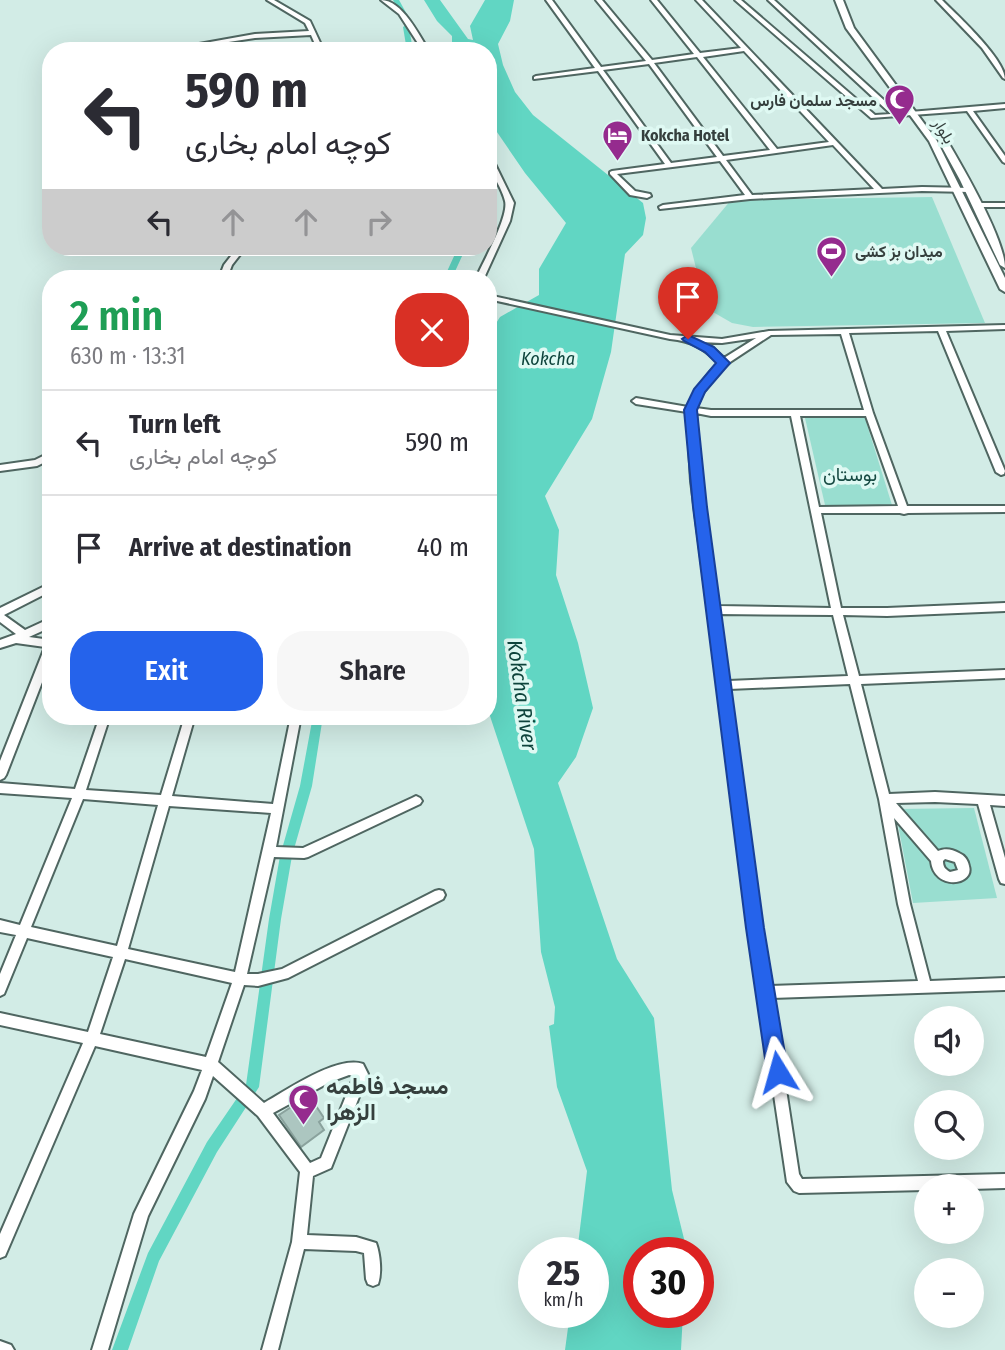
<!DOCTYPE html>
<html lang="en">
<head>
<meta charset="utf-8">
<style>
	:root { --surface:#fff; --page:#f7f7f7; --text:#2b2b33; --muted:#7c7c81; --line:#e1e1e2; --accent:#2563eb }
	body { margin:0; font-family:"Fira Sans Condensed",Vazirmatn,sans-serif; background:var(--page); color:var(--text); height:100vh; display:flex; flex-direction:column; font-size:26px; white-space:nowrap }
	* { box-sizing:border-box; margin:0 }
	p { font-size:23px; color:var(--muted) }
	.icon { flex:none; width:38px; height:38px; fill:none; stroke:currentColor; stroke-width:2; stroke-linecap:round; stroke-linejoin:round }
	.map { position:relative; flex:1; overflow:hidden }
	.side { position:absolute; left:42px; top:270px; width:455px; height:455px; display:flex; flex-direction:column; background:var(--surface); border-radius:28px; box-shadow:0 7px 28px #0002 }
	.side>* { flex:none }
	.top-card { position:absolute; left:42px; top:42px; width:455px; height:214px; border-radius:28px; box-shadow:0 7px 28px #0002; background:#fff; color:var(--text); overflow:hidden }
	.tools { position:absolute; left:914px; top:1006px; display:grid; gap:14px }
	.tools a { display:grid; place-items:center; width:70px; height:70px; border-radius:50%; background:var(--surface); box-shadow:0 7px 28px #0002; font-size:35px }
	.speed { position:absolute; left:518px; top:1237px; display:flex; gap:14px; font-size:35px; font-weight:700; text-align:center }
	.speed>* { display:grid; place-content:center; width:91px; height:91px; border-radius:50%; background:var(--surface); box-shadow:0 7px 28px #0002; line-height:1 }
	.speed small { font-size:18px; font-weight:400 }
	.speed .limit { border:10px solid #d22; background:#fff; color:#111 }
	.pin { position:absolute; display:grid; place-items:center; width:60px; height:60px; color:#fff; margin:-72px -30px; border-radius:50% 50% 50% 0; rotate:-45deg; box-shadow:0 0 7px #0007 }
	.pin .icon { rotate:45deg }
	.me { position:absolute; width:77px; margin:-38px; rotate:352deg; stroke-linejoin:round; filter:drop-shadow(0 0 5px #0008) }
	.turn { display:flex; align-items:center; gap:24px; height:147px; padding:0 28px; font-size:32px }
	.turn .icon { width:91px; height:91px; stroke-width:2.5 }
	.turn b { display:block; font-size:49px; line-height:60px }
	.lanes { display:flex; align-items:center; height:66px; padding:0 28px; background:#0003; justify-content:center; gap:35px; direction:ltr }
	.lanes .off { opacity:.35 }
	.round { display:grid; place-items:center; flex:none; width:74px; height:74px; border-radius:28px; background:var(--page) }
	.summary { display:flex; align-items:center; justify-content:space-between; height:119px; padding:0 28px }
	h1 { font-size:42px; font-weight:600; line-height:52px; color:#1e9e55 }
	.button { display:flex; gap:14px; margin-top:auto; padding:14px 28px }
	.button a { flex:1; height:80px; border-radius:28px; background:var(--accent); color:#fff; font-size:28px; font-weight:600; line-height:80px; text-align:center }
	.button a+a { background:var(--page); color:var(--text) }
	ul { padding:0; list-style:none }
	li { display:flex; align-items:center; gap:21px; height:105px; padding:0 28px; border-top:2px solid var(--line) }
	li div { flex:1 }
	li b { display:block; font-size:26px }
	li em { font-style:normal }
	.map>svg:first-child { display:block }
	.green { fill:#99ded0 }
	.water { fill:#61d6c3 }
	.lines { fill:none; stroke-linecap:round; stroke-linejoin:round }
	.canal { fill:#61d6c3; fill-rule:evenodd }
	.building { fill:#acc6c0; stroke:#8aa29d; stroke-width:2 }
	.minor-casing { stroke:#4f6661; stroke-width:4 }
	.major-casing { stroke:#4f6661; stroke-width:4 }
	.minor { fill:#fff; fill-rule:evenodd }
	.major { fill:#fff; fill-rule:evenodd }
	.route { fill:#2563eb; stroke:#184099; stroke-width:2 }
	.labels { text-anchor:middle; dominant-baseline:central; stroke-width:7; stroke-linejoin:round; paint-order:stroke }
	.far-poi-label { font-size:16px; font-weight:bold; fill:#353f3d; stroke:#dff9f3; text-anchor:start }
	.far-street-label { font-size:16px; fill:#353f3d; stroke:#dff9f3 }
	.far-water-label { font-size:18px; font-style:italic; fill:#0e443c; stroke:#dff9f3 }
	.park-label { font-size:19px; fill:#164a42; stroke:#dff9f3 }
	.water-label { font-size:21px; font-style:italic; fill:#0e443c; stroke:#dff9f3 }
	.near-poi-label { font-size:23px; font-weight:bold; fill:#353f3d; stroke:#dff9f3; text-anchor:start }
</style>
</head>
<body>
<div class="map">
<svg width="1005" height="1350" viewBox="0 0 1005 1350">
	<rect width="100%" height="100%" fill="#d2ece6"/>
	<g class="green">
		<polygon points="932,197 985,323 753,327 732,323 706,308 691,248 731,200"/>
		<polygon points="805,418 865,418 892,505 825,505"/>
		<polygon points="974,808 997,898 913,903 895,809"/>
	</g>
	<polygon class="water" points="424,0 440,0 468,39 473,40 470,26 485,0 514,0 510,21 498,44 503,65 515,92 533,115 643,203 646,218 643,235 625,254 611,352 592,419 545,496 559,530 556,575 578,643 593,708 576,757 558,783 617,959 654,1018 672,1190 687,1251 639,1253 639,1312 683,1313 681,1350 565,1350 570,1313 593,1312 593,1253 577,1253 587,1171 557,1087 549,1026 554,1024 555,1007 541,952 534,849 488,710 488,336 500,317 539,295 539,269 566,223 525,173 488,119 488,51 452,51 452,36 437,21"/>
	<g class="lines">
		<g class="canal">
			<polygon points="393,0 399,0 409,18 408,19 404,19"/>
			<polygon points="406,25 409,27 413,51 407,51 403,27"/>
			<polygon points="454,247 462,247 463,254 452,278 444,278 455,254"/>
			<polygon points="313,716 323,716 312,786 292,856 281,919 259,1087 217,1152 159,1261 128,1350 112,1350 148,1253 207,1142 246,1085 269,919 280,856 300,786"/>
		</g>
	</g>
	<polygon class="building" points="305,1098 312,1109 316,1106 324,1118 319,1122 324,1130 301,1147 279,1115"/>
	<g class="lines">
		<defs>
			<g id="minor">
				<polygon points="267,0 274,0 310,21 324,51 318,51 311,35 255,38 202,46 199,44 255,34 309,31 305,23"/>
				<path d="M381 0C402 0 419 35 429 51H423L399 14Z"/>
				<path d="M546 0H552L601 67 646 61 596 0H602L652 60 694 54 651 0H657L700 53 741 48 696 0H702L882 189 922 187 970 188 974 190 970 192 922 191 750 199 660 209 659 207 663 205 745 195 720 161 617 174 635 191 650 194 651 196 647 198 630 195 610 174V172L612 171 665 164 598 71 534 79V77L536 76 595 68ZM744 51 829 142 777 149 703 57ZM697 57 770 150 723 156 654 63ZM649 64 717 157 671 163 603 70ZM833 145 874 189 752 195 726 160Z"/>
				<polygon points="735,0 741,0 875,115 891,114 768,0 774,0 898,113 1005,104 1005,108 973,111 1005,156 1005,163 1003,162 967,111 871,118"/>
				<path d="M936 0H942C957 15 1005 59 1005 79L1003 78 982 48Z"/>
				<path d="M488 154 491 156 514 203 510 221 484 278H476C483 262 509 216 505 201 501 184 488 172 488 154Z"/>
				<polygon points="974,203 1005,203 1005,207 977,207 973,205"/>
				<polygon points="238,247 246,247 232,265 227,278 219,278 224,265"/>
				<path d="M488 295 670 335 722 339 769 331 1005 325V329L946 331 1005 471 1004 474 1001 475 996 472 938 331 849 333 873 413 907 506H1005V512L908 513 904 514 900 513H821L841 608H887L1005 603V611L887 616 843 615 859 676 1005 670V678L861 684 889 794 935 792 1005 796V806L990 805 1005 858V884L1001 883 999 879 978 804 935 802 896 803 938 851C945 848 952 849 959 853 964 855 968 860 969 866 975 886 934 891 931 861L894 818 910 904 930 981 1005 978V990L772 998 799 1174 802 1179 1005 1174V1188L971 1189V1186H926V1190L799 1193 794 1191 787 1182 749 928 691 481 687 412 636 404 632 401 636 398 688 407C696 390 705 375 719 363 703 348 692 341 670 339L488 299ZM841 334 864 410H711L696 408 703 393 716 375 730 362 771 335ZM756 338 724 358 712 347 700 342 722 343ZM696 413 711 416H791L831 608 718 606 701 481ZM800 416H866L898 506 819 507ZM719 614 833 615 848 676 728 681ZM850 684 879 799 898 904 918 981 770 986 729 689ZM945 859 955 862 958 870 950 872C945 869 943 867 943 861Z"/>
				<polygon points="51,452 51,459 37,466 0,471 0,465 35,460"/>
				<polygon points="51,583 51,591 4,615 25,630 51,618 51,627 29,637 51,640 51,659 6,775 4,778 0,780 0,761 45,647 16,643 0,648 0,640 16,634 0,622 0,608"/>
				<path d="M100 716H110L86 790 161 795 185 716H195L172 796 273 804 291 716H301L276 847 303 848 412 798 416 796 420 798 422 801 420 804 308 857 304 858 274 857 247 974H258L282 969 435 891 439 890 443 891 445 895 443 899 288 978 258 986 244 985 218 1062 264 1103C287 1090 337 1055 363 1064L368 1074 331 1168 313 1176 307 1235 356 1237 376 1243C380 1254 382 1273 378 1284L373 1286 368 1284 366 1279 364 1253 356 1251 304 1249 278 1350H262L292 1242 300 1172 258 1116 213 1076 205 1099 148 1216 108 1350H92L134 1214 194 1091 202 1070 95 1046 5 1256 0 1258V1234L83 1043 0 1025V1013L88 1032 113 957 27 938 4 994 0 996V974L16 935 0 932V920L20 925 72 798 0 793V783L75 789ZM83 799 158 805 117 946 31 927ZM169 806 271 813 235 972 128 949ZM125 959 232 983 206 1057 100 1034ZM349 1075 354 1076 321 1158 310 1163 273 1113 330 1082Z"/>
				<polygon points="0,1341 11,1345 14,1350 0,1350"/>
			</g>
			<g id="major">
				<polygon points="835,0 843,0 854,28 937,141 1005,278 1005,292 1000,289 929,141 846,28"/>
				<path d="M933 127H939C957 157 1005 237 1005 268L1000 265 960 180 932 129Z"/>
			</g>
		</defs>
		<use href="#minor" class="minor-casing"/>
		<use href="#major" class="major-casing"/>
		<use href="#minor" class="minor"/>
		<use href="#major" class="major"/>
	</g>
	<polygon class="route" points="688,335 714,347 730,363 705,392 697,410 707,507 764,928 788,1072 785,1079 778,1081 770,1079 767,1072 746,928 693,507 684,410 694,389 716,363 705,352 684,341 682,339"/>
	<defs>
		<symbol id="mosque-pin" viewBox="-11 -11 22 30"><path d="M0 17L-7.5 6A9.5 9.5 0 1 1 7.5 6Z" fill="#952b8e" stroke="#dff9f3"/><path d="M3.5-4.9A6 6 0 1 0 3.5 4.9A5 5 0 1 1 3.5-4.9Z" fill="#fff"/></symbol>
		<symbol id="hotel-pin" viewBox="-11 -11 22 30"><path d="M0 17L-7.5 6A9.5 9.5 0 1 1 7.5 6Z" fill="#952b8e" stroke="#dff9f3"/><path d="M-6-4.5h1.5V1H6V5H4.5V3h-9V5H-6ZM-4 0a1.8 1.8 0 1 1 3.6 0ZM.5 0V-2.5h3Q6-2.5 6 0Z" fill="#fff"/></symbol>
		<symbol id="stadium-pin" viewBox="-11 -11 22 30"><path d="M0 17L-7.5 6A9.5 9.5 0 1 1 7.5 6Z" fill="#952b8e" stroke="#dff9f3"/><path d="M0-5a6.5 5 0 1 0 0 10a6.5 5 0 1 0 0-10ZM-3.5-1.8h7v3.6h-7Z" fill="#fff"/></symbol>
	</defs>
	<g fill-rule="evenodd">
		<use href="#mosque-pin" x="882" y="82" width="35" height="47"/>
		<use href="#hotel-pin" x="600" y="118" width="35" height="47"/>
		<use href="#stadium-pin" x="814" y="234" width="35" height="47"/>
		<use href="#mosque-pin" x="286" y="1082" width="35" height="47"/>
	</g>
	<g class="labels">
		<g class="far-poi-label">
			<text x="877" y="100" text-anchor="end">مسجد سلمان فارس</text>
			<text x="641" y="135">Kokcha Hotel</text>
			<text x="855" y="251">میدان بز کشی</text>
		</g>
		<g class="far-street-label">
			<text transform="translate(944 131) rotate(59)">بلوار</text>
		</g>
		<g class="far-water-label">
			<text x="548" y="359">Kokcha</text>
		</g>
		<g class="park-label">
			<text x="850" y="474">بوستان</text>
		</g>
		<g class="water-label">
			<text transform="translate(522 695) rotate(82)">Kokcha River</text>
		</g>
		<g class="near-poi-label">
			<text x="326" y="1086">مسجد فاطمه<tspan x="326" dy="26">الزهرا</tspan></text>
		</g>
	</g>
</svg>
<div class="tools">
<a><svg class="icon" aria-label="sound" viewBox="0 0 24 24"><path d="M4 9h4l5-4v14l-5-4H4zM17 9q2 3 0 6"/></svg></a>
<a><svg class="icon" aria-label="search" viewBox="0 0 24 24"><circle cx="10" cy="10" r="6"/><path d="M15 15l6 6"/></svg></a>
<a>+</a>
<a>−</a>
</div>
<div class="speed"><div>25<small>km/h</small></div><div class="limit">30</div></div>
<div class="pin" style="left:688px;top:339px;background:#d93025"><svg class="icon" aria-label="arrive" viewBox="0 0 24 24"><path d="M6 21V4h12l-3 4 3 4H6"/></svg></div>
<svg class="me" style="left:778px;top:1072px" viewBox="-20 -20 40 40"><path d="M0-17L14 15 0 8-14 15z" fill="#2563eb" stroke="#fff" stroke-width="4"/></svg>
<div class="top-card">
<div class="turn"><svg class="icon" aria-label="left" viewBox="0 0 24 24"><path d="M17 20v-9H6M10 6l-5 5 5 5"/></svg><div><b>590 m</b>کوچه امام بخاری</div></div>
<div class="lanes"><svg class="icon" aria-label="left" viewBox="0 0 24 24"><path d="M17 20v-9H6M10 6l-5 5 5 5"/></svg><svg class="icon off" aria-label="ahead" viewBox="0 0 24 24"><path d="M12 20V5M6 11l6-6 6 6"/></svg><svg class="icon off" aria-label="ahead" viewBox="0 0 24 24"><path d="M12 20V5M6 11l6-6 6 6"/></svg><svg class="icon off" aria-label="right" viewBox="0 0 24 24"><path d="M7 20v-9h11M14 6l5 5-5 5"/></svg></div>
</div>
<section class="side">
<div class="summary"><div><h1>2 min</h1><p>630 m · 13:31</p></div><a class="round" style="background:#d93025;color:#fff"><svg class="icon" aria-label="close" viewBox="0 0 24 24"><path d="M6 6l12 12M18 6L6 18"/></svg></a></div>
<ul>
<li><svg class="icon" aria-label="left" viewBox="0 0 24 24"><path d="M17 20v-9H6M10 6l-5 5 5 5"/></svg><div><b>Turn left</b><p>کوچه امام بخاری</p></div><em>590 m</em></li>
<li><svg class="icon" aria-label="arrive" viewBox="0 0 24 24"><path d="M6 21V4h12l-3 4 3 4H6"/></svg><div><b>Arrive at destination</b></div><em>40 m</em></li>
</ul>
<div class="button"><a>Exit</a><a>Share</a></div>
</section>
</div>
</body>
</html>
